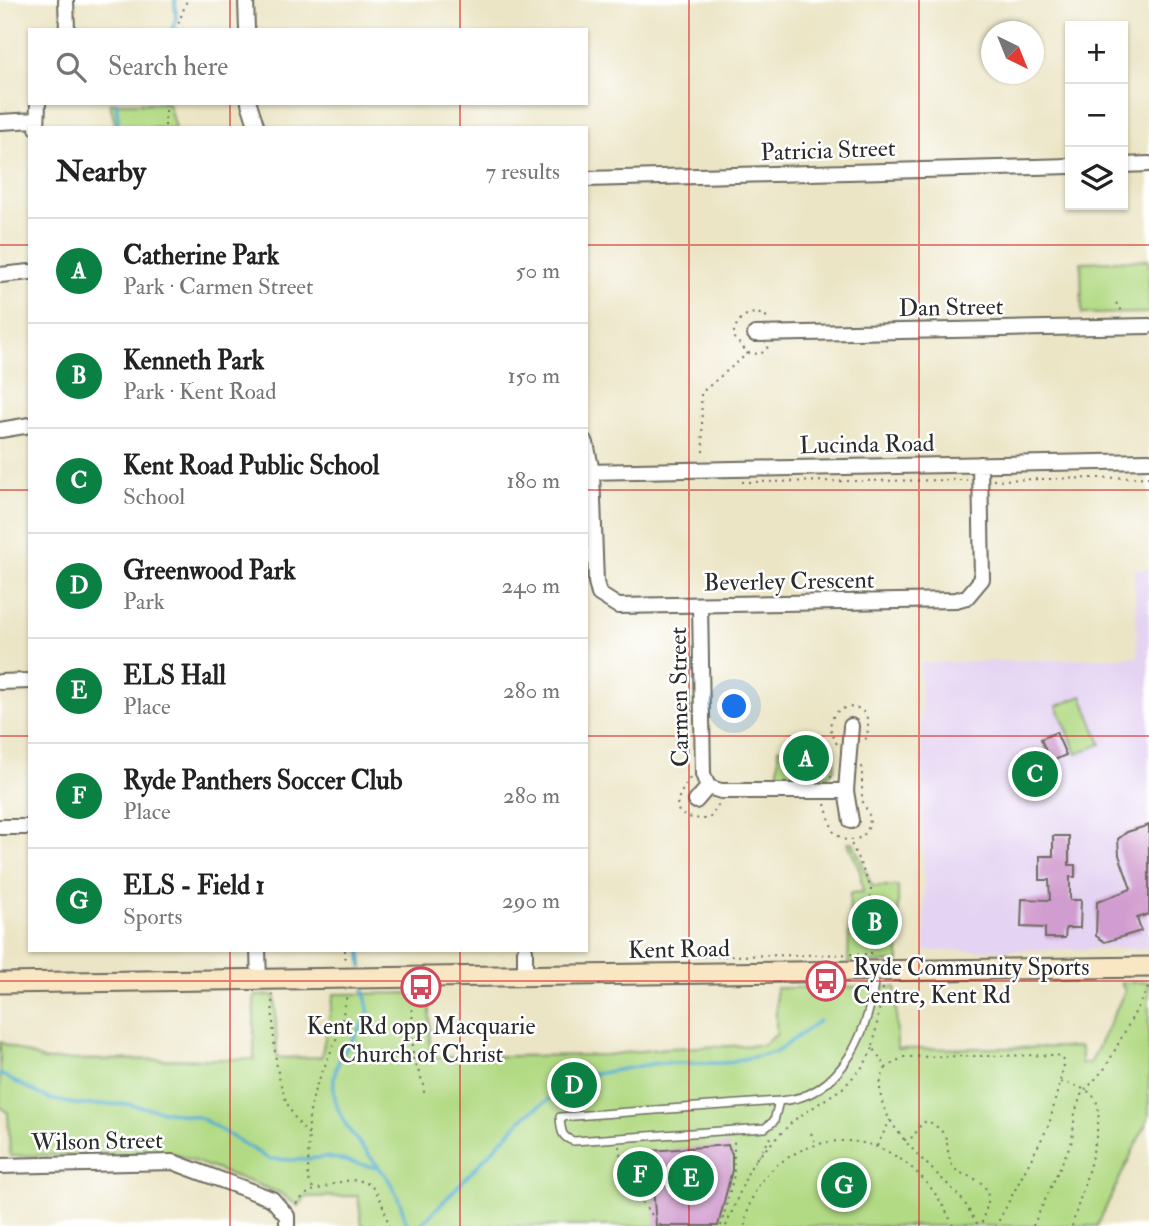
<!DOCTYPE html>
<meta charset="utf-8">
<style>
:root{--surface:#fff;--page:#f6f6f6;--text:#222;--muted:#767676;--line:#e0e0e0;--accent:#0b8043}
body{margin:0;font-family:"IM FELL Double Pica",serif;background:var(--page);color:var(--text)}
.controls{position:absolute;right:21px;top:21px;display:grid;overflow:hidden;border-radius:0px;box-shadow:0 2px 5px #0004}
.controls button{width:63px;height:63px;display:grid;place-items:center;padding:0;border:0;border-bottom:2px solid var(--line);background:var(--surface);color:var(--text);font:35px sans-serif}
.compass{position:absolute;left:981px;top:21px;width:63px;height:63px;border-radius:50%;background:var(--surface);box-shadow:0 2px 5px #0004;rotate:137deg}
.you{position:absolute;left:735px;top:707px;width:24px;height:24px;margin:-18px;border:5px solid #fff;border-radius:50%;background:#1a73e8;box-shadow:0 0 0 10px #1a73e833}
.badge{display:grid;place-items:center;width:46px;height:46px;border-radius:50%;background:var(--accent);color:#fff;font-size:23px;font-weight:700}
.pin{position:absolute;translate:-50% -50%;border:4px solid #fff;box-shadow:0 2px 7px #0006}
.list{margin:0;padding:0;list-style:none}
h2{display:flex;justify-content:space-between;align-items:center;height:91px;margin:0;padding:0 28px;font-size:30px}
h2 small{font-size:23px;font-weight:400;color:var(--muted)}
.list li{display:grid;grid-template-columns:46px 1fr auto;gap:21px;align-items:center;box-sizing:border-box;height:105px;padding:0 28px;border-top:2px solid var(--line)}
.list b{display:block;font-size:26px;white-space:nowrap}
.list p{margin:0;font-size:23px;white-space:nowrap;color:var(--muted)}
.list em{font-size:23px;font-style:normal;color:var(--muted)}
.icon{flex:none;width:38px;height:38px;fill:none;stroke:currentColor;stroke-width:2;stroke-linecap:round;stroke-linejoin:round}
.map{position:relative;flex:none;width:1149px;height:1226px;overflow:hidden}
.search{position:absolute;background:var(--surface);box-shadow:0 2px 5px #0004;left:28px;top:28px;width:560px;height:77px;display:flex;align-items:center;gap:18px;box-sizing:border-box;padding:0 24px;border-radius:0px;color:var(--muted);font-size:26px}
.panel{position:absolute;background:var(--surface);box-shadow:0 2px 5px #0004;left:28px;top:126px;width:560px;height:826px;border-radius:0px}
.map>svg:first-child{display:block}
</style>
<div class="map">
<svg width="1149" height="1226" viewBox="0 0 1149 1226">
<rect width="100%" height="100%" fill="#fff"/>
<filter id="ink" filterUnits="userSpaceOnUse"><feTurbulence type="fractalNoise" baseFrequency=".0143" numOctaves="2"/><feDisplacementMap in="SourceGraphic" scale="14" xChannelSelector="R" yChannelSelector="G"/><feConvolveMatrix kernelMatrix="1 2 1 2 8 2 1 2 1" color-interpolation-filters="sRGB"/></filter>
<filter id="wash" filterUnits="userSpaceOnUse"><feTurbulence type="fractalNoise" baseFrequency=".00686" numOctaves="4" result="noise"/><feDisplacementMap in="SourceGraphic" scale="28" xChannelSelector="R" yChannelSelector="G"/><feGaussianBlur stdDeviation="1.57" result="paint"/><feColorMatrix in="noise" values="0 0 0 0 0 0 0 0 0 0 0 0 0 0 0 0 0 1.4 0 .05"/><feComposite in="paint" operator="in"/></filter>
<g filter="url(#wash)">
<rect width="100%" height="100%" fill="#ebe5c5"/>
<path fill="#e4d3f2" d="M1134,569h15v379l-224,3 -5,-288 218,-6z"/>
<path fill="#b2da84" stroke="#6e8258" stroke-width="2" d="M110,103h58l7,25h-59z
M1149,260v53l-67,1 -1,-52z
M1082,696l19,48 -24,10 -20,-48z
M834,747l1,21 -7,8h-8l-1,6h-41v-34z
M853,842l19,44h26l1,76 -51,1 2,-70 13,-1 -3,-21 -12,-28z
M1149,982v135l-52,109h-735l-4,-30 -52,1 -8,9 -18,-13 -108,-40 -162,3 -2,-43 -8,-7v-64l43,18 211,-1v-63l21,-1 2,63 44,-1 13,-63 96,-1v64l176,-2 61,-7 95,-3 14,-10v-47l120,-1 1,62 184,-2v16l9,1 35,-73 -4,-8z"/>
<g fill="none" stroke-linecap="round" stroke-linejoin="round">
<path stroke="#53add0" stroke-width="3.5" d="M172,30l4,-11 -1,-19
M116,103l3,25
M361,950l1,17
M364,990l5,23c-7,18 -24,32 -31,50 -18,47 23,80 48,113 11,15 17,33 21,50
M0,1074l49,25 31,6 46,-1 75,14 68,41 28,1 30,-3 51,11
M420,1226l106,-111 57,-39 75,-13h66l52,-11 43,-31"/>
</g>
<g id="blocks">
<path fill="#d19ccf" d="M1056,732l10,23 -16,7 -9,-23z
M1149,825v89l-12,4 4,13 -36,11 -9,-6 1,-34 34,-13 -12,-34 -1,-16 9,-7z
M1053,836h16v29h6v12h-5v23h11l-1,28h-14l-1,10h-20v-10l-24,-1 1,-28 28,1 -1,-20h-9v-24h13z
M728,1145l4,9v16l-14,56h-62l-3,-39 -20,4 -5,-22 5,-12 18,-6z"/>
</g>
</g>
<g filter="url(#ink)">
<use href="#blocks" fill-opacity="0" stroke="#6e6c61" stroke-width="2"/>
<g fill="none" stroke-linecap="round" stroke-linejoin="round">
<g stroke="#6e6c61" stroke-width="10">
<path id="lane" d="M779,1101l-5,20 -9,7 -191,13c-13,-3 -13,-11 -14,-24l219,-16c64,-3 93,-75 96,-130"/>
</g>
<g stroke="#6e6c61" stroke-width="18">
<path id="street" d="M66,0l1,30
M246,0l1,30
M249,103l8,25
M0,122l36,-2
M37,128l1,-25
M1123,165l26,-1
M586,179l484,-13
M0,275l30,-3
M755,334l394,-8
M0,430l30,-5
M586,443l6,29 4,110 3,12 19,12 338,-6 11,-3 15,-18 -2,-115
M586,472l563,-11
M700,605l3,169 5,13 13,4h125
M0,682l30,-1
M851,726l-5,65 5,30
M696,801l12,-14
M0,827h30
M258,950l1,30
M525,950v26
M0,1166l173,-4 99,37 15,17v10"/>
</g>
<g stroke="#6e6c61" stroke-width="23">
<path id="secondary" d="M0,983l1149,-16"/>
</g>
<path stroke="#6e6c61" stroke-width="2" stroke-dasharray="2 5" stroke-linecap="butt" d="M176,30l11,-30
M165,103v25
M1116,303l7,9
M767,317c-18,-10 -32,2 -34,20l15,16 13,1 8,-8
M703,452l-2,-59 47,-40
M993,480l156,-3
M742,482l225,-2
M837,744c-8,-14 -10,-23 2,-34 27,-11 35,12 25,33
M823,777h12
M690,778c-19,28 -20,41 19,41l10,-15
M825,804l8,27 9,8c17,4 28,-5 28,-22l-8,-17v-34
M345,950v12
M654,957l217,-3v-66l-21,-47
M883,988l-10,59 13,21 17,-11 154,-2 8,6 -16,64 -53,101
M272,994c2,47 0,106 37,141
M412,995l1,63 11,27v8
M886,1068c-27,44 46,98 72,127 9,9 13,21 21,31
M1061,1082c13,4 31,6 36,21 8,23 -18,97 -25,123
M811,1133l4,9
M904,1140l9,-3 9,-14 6,-2c26,15 15,22 24,45 10,13 35,9 36,32 1,10 -7,18 -6,28
M619,1146l5,34 37,46
M877,1146l13,-26
M756,1159l38,-39 50,-33 20,-22 9,-17
M313,1188l-5,-10 1,-62 6,-27 25,-59 7,-36
M296,1204c14,-15 15,-12 32,-18 42,-16 51,2 61,40
M721,1226l13,-51v-34
M726,1226l23,-56 23,-34
M745,1226c4,-34 20,-56 49,-72 67,-36 132,7 159,72
M1033,1226l39,-85 3,-28 6,-18 25,-28 43,-81"/>
<use href="#lane" stroke="#fff" stroke-width="7"/>
<use href="#street" stroke="#fff" stroke-width="14"/>
<use href="#secondary" stroke="#f9e7c3" stroke-width="19"/>
</g>
</g>
<path fill="none" stroke="#d62828" stroke-width="2" stroke-opacity="0.55" d="M230,0v30M460,0v30M689,0v1226M919,0v1226M230,103v25M460,103v25M0,245h30M586,245h563M0,490h30M586,490h563M0,736h30M586,736h563M230,950v276M460,950v276M0,981h1149"/>
<defs>
<g id="bus-ring" transform="scale(2.0125)"><circle r="9.5" fill="#fff" stroke="#d1495b" stroke-width="1.5"/><path d="M-5-6H5V4H4V6H2V4H-2V6H-4V4H-5ZM-3.5-4V0h7V-4ZM-3.5 1.2v1.5H-2V1.2ZM2 1.2v1.5H3.5V1.2Z" fill="#d1495b"/></g>
</defs>
<g fill-rule="evenodd">
<use href="#bus-ring" x="826" y="981"/>
<use href="#bus-ring" x="421" y="987"/>
</g>
<g text-anchor="middle" stroke-width="5" stroke-linejoin="round" paint-order="stroke">
<g font-size="24" fill="#2b2b2b" stroke="#fff">
<text transform="translate(828 150) rotate(-2)" y="8">Patricia Street</text>
<text transform="translate(951 307) rotate(-1)" y="8">Dan Street</text>
<text transform="translate(867 444) rotate(-1)" y="8">Lucinda Road</text>
<text transform="translate(789 581) rotate(-1)" y="8">Beverley Crescent</text>
<text transform="translate(679 697) rotate(-91)" y="8">Carmen Street</text>
<text transform="translate(679 949) rotate(-1)" y="8">Kent Road</text>
<text transform="translate(97 1141) rotate(-1)" y="8">Wilson Street</text>
</g>
<g font-size="24" fill="#2b2b2b" stroke="#fff" text-anchor="start">
<text x="853" y="975">Ryde Community Sports<tspan x="853" dy="28">Centre, Kent Rd</tspan></text>
<text x="421" y="1034" text-anchor="middle">Kent Rd opp Macquarie<tspan x="421" dy="28">Church of Christ</tspan></text>
</g>
</g>
</svg>
<div class="controls">
<button>+</button>
<button>−</button>
<button><svg class="icon" aria-label="layers" viewBox="0 0 24 24"><path d="M12 4l9 5-9 5-9-5zM3 14l9 5 9-5"/></svg></button>
</div>
<svg class="compass" viewBox="-18 -18 36 36"><path d="M0-13l5 13h-10z" fill="#e53935"/><path d="M0 13l5-13h-10z" fill="#767676"/></svg>
<div class="you"></div>
<div class="pin badge" style="left:806px;top:758px">A</div>
<div class="pin badge" style="left:875px;top:922px">B</div>
<div class="pin badge" style="left:1035px;top:774px">C</div>
<div class="pin badge" style="left:574px;top:1085px">D</div>
<div class="pin badge" style="left:691px;top:1178px">E</div>
<div class="pin badge" style="left:640px;top:1174px">F</div>
<div class="pin badge" style="left:844px;top:1185px">G</div>
<div class="search"><svg class="icon" aria-label="search" viewBox="0 0 24 24"><circle cx="10" cy="10" r="6"/><path d="M15 15l6 6"/></svg>Search here</div>
<section class="panel">
<h2>Nearby<small>7 results</small></h2>
<ul class="list">
<li><span class="badge">A</span><div><b>Catherine Park</b><p>Park · Carmen Street</p></div><em>50 m</em></li>
<li><span class="badge">B</span><div><b>Kenneth Park</b><p>Park · Kent Road</p></div><em>150 m</em></li>
<li><span class="badge">C</span><div><b>Kent Road Public School</b><p>School</p></div><em>180 m</em></li>
<li><span class="badge">D</span><div><b>Greenwood Park</b><p>Park</p></div><em>240 m</em></li>
<li><span class="badge">E</span><div><b>ELS Hall</b><p>Place</p></div><em>280 m</em></li>
<li><span class="badge">F</span><div><b>Ryde Panthers Soccer Club</b><p>Place</p></div><em>280 m</em></li>
<li><span class="badge">G</span><div><b>ELS - Field 1</b><p>Sports</p></div><em>290 m</em></li>
</ul>
</section>
</div>
